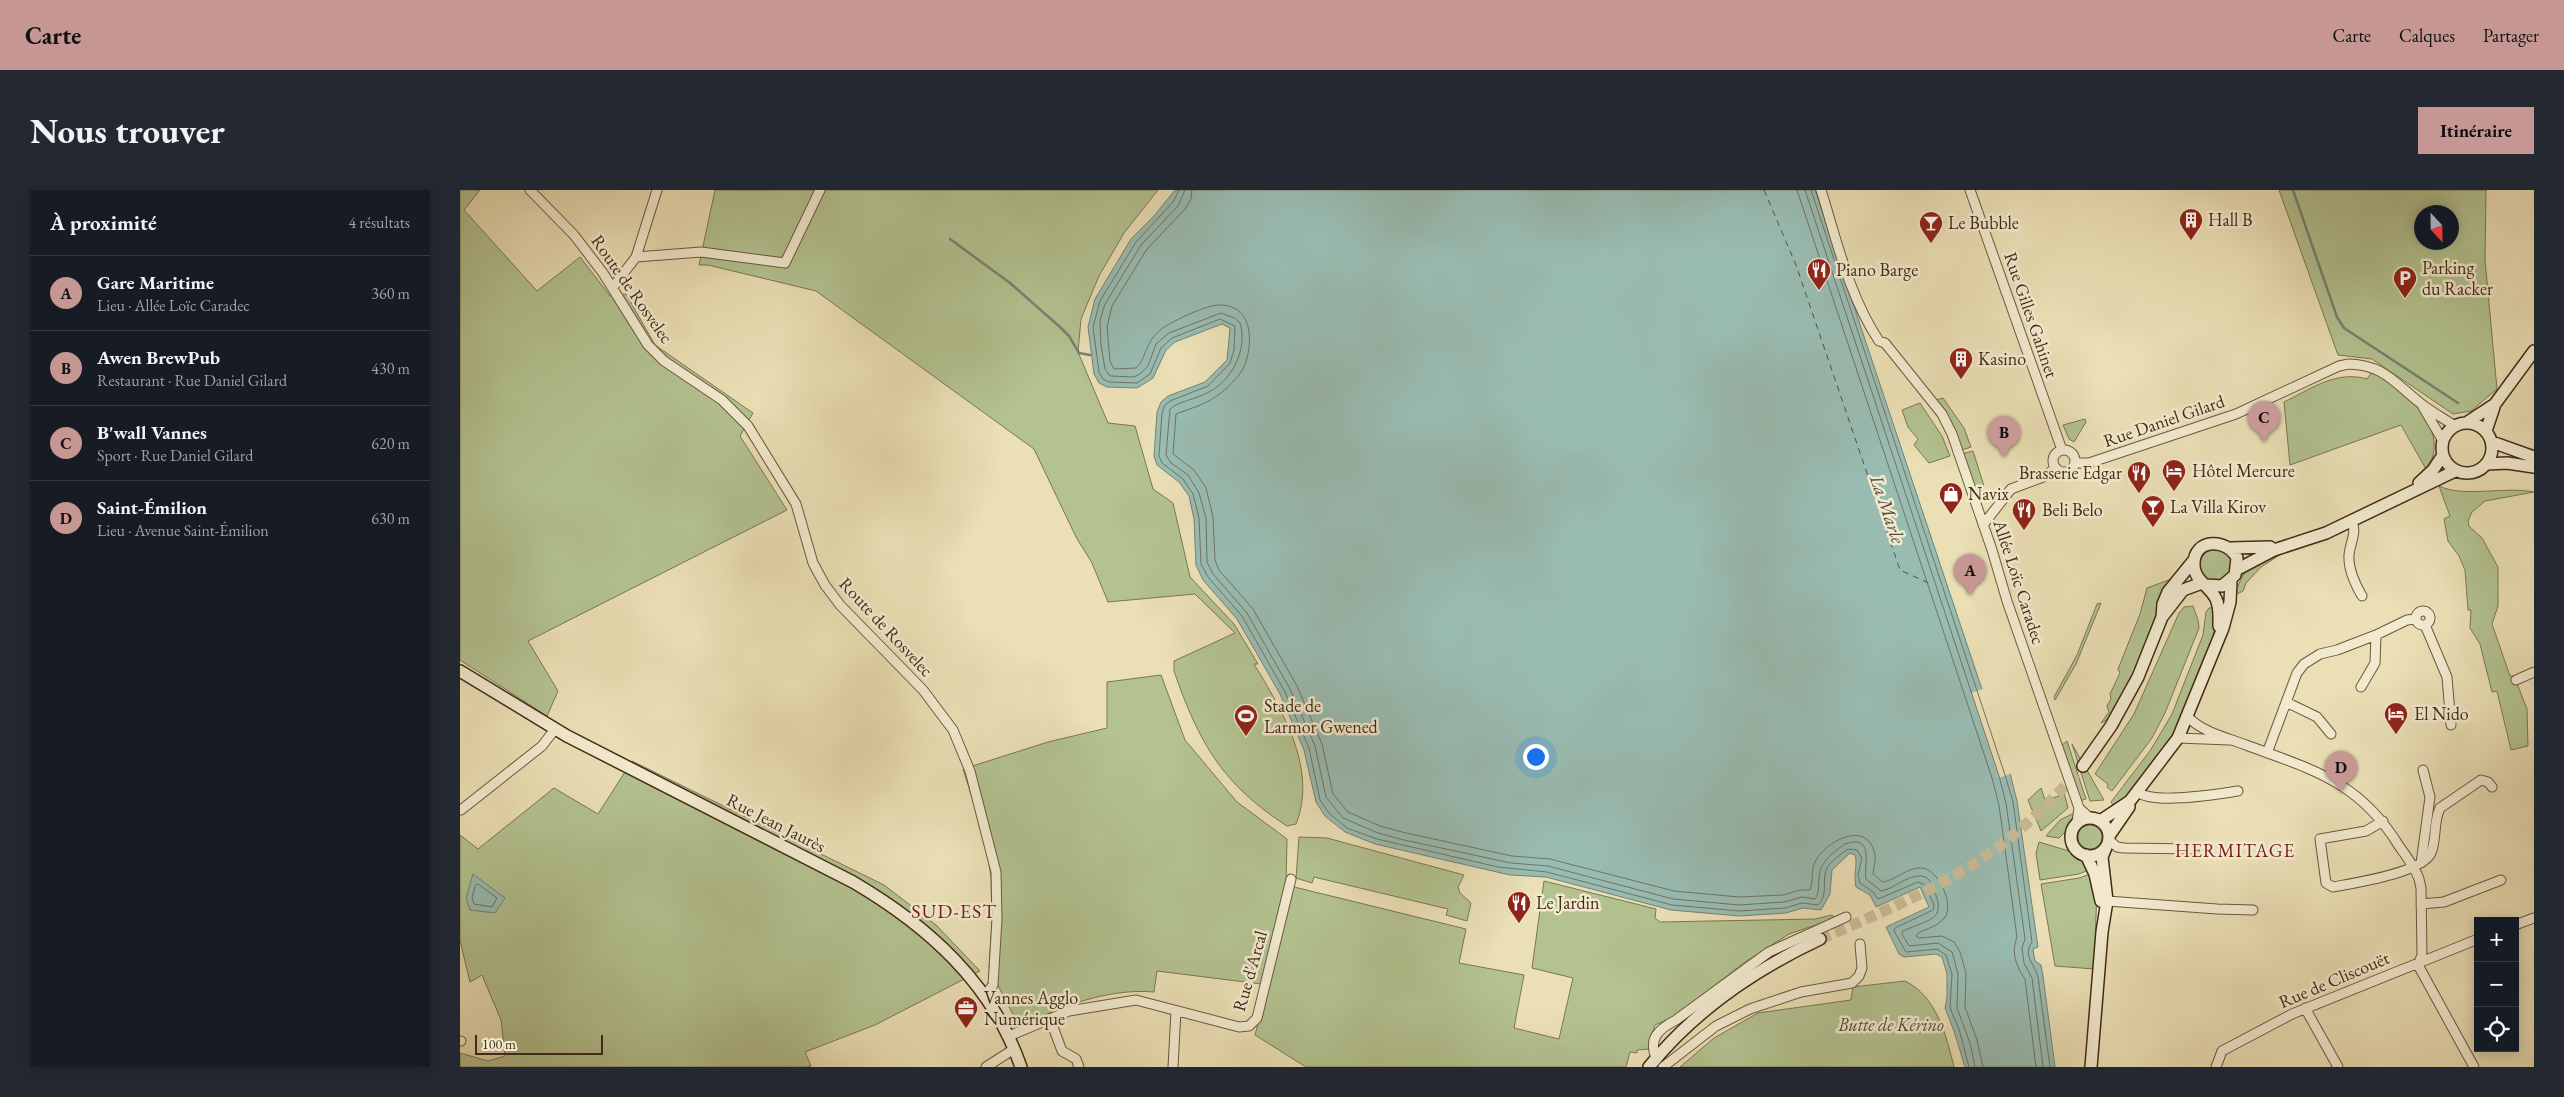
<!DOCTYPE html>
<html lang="fr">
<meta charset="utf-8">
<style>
:root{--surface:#171b24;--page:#242831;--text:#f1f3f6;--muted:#9ea1a6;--line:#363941;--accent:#c59692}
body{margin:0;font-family:"EB Garamond",serif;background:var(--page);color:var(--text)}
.controls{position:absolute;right:15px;bottom:15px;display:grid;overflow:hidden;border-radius:0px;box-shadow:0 2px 12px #0003}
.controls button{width:45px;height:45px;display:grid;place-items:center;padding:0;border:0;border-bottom:1px solid var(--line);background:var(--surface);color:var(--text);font:25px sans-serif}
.compass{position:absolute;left:1954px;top:15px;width:45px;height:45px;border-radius:50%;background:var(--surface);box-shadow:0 2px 12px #0003;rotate:158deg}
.scale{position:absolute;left:15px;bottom:12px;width:128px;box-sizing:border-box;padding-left:5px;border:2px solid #432b15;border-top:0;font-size:14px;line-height:18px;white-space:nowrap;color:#432b15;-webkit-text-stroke:4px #f2eacf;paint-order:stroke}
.you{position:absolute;left:1075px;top:566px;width:18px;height:18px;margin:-12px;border:4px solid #fff;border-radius:50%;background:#1a73e8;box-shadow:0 0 0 8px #1a73e833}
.badge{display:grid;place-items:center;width:32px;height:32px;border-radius:50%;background:var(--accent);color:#111;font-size:16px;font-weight:700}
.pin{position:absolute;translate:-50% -41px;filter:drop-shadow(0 1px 2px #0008)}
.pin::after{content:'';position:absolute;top:26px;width:18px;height:15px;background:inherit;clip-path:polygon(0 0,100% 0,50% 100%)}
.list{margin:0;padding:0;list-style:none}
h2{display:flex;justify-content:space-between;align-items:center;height:65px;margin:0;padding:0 20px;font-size:21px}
h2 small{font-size:16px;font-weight:400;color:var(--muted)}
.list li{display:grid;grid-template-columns:32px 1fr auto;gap:15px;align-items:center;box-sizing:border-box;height:75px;padding:0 20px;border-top:1px solid var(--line)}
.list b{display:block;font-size:19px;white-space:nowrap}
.list p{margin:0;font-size:16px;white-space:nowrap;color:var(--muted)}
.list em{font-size:16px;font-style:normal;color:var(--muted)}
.icon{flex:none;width:28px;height:28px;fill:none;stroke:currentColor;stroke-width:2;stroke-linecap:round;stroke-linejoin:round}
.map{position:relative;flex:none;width:2074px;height:877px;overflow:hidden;border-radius:0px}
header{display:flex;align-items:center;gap:30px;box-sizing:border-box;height:70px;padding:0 25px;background:var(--accent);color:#111}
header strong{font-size:24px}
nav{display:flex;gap:28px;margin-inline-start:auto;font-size:18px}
.intro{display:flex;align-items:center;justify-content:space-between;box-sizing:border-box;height:120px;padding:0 30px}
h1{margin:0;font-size:35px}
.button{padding:12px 22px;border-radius:0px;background:var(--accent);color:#111;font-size:18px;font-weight:700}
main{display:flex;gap:30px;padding:0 30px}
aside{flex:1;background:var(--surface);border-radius:0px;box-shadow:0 2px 12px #0003}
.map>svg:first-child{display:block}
</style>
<header>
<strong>Carte</strong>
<nav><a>Carte</a><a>Calques</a><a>Partager</a></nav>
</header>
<div class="intro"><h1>Nous trouver</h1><a class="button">Itinéraire</a></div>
<main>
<aside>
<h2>À proximité<small>4 résultats</small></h2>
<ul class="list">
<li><span class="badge">A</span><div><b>Gare Maritime</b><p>Lieu · Allée Loïc Caradec</p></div><em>360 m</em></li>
<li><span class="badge">B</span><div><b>Awen BrewPub</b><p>Restaurant · Rue Daniel Gilard</p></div><em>430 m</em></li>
<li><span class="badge">C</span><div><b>B'wall Vannes</b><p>Sport · Rue Daniel Gilard</p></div><em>620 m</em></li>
<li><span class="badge">D</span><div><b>Saint-Émilion</b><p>Lieu · Avenue Saint-Émilion</p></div><em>630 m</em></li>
</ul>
</aside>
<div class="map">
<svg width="2074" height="877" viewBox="0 0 2074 877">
<rect width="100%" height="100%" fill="#ebdfb5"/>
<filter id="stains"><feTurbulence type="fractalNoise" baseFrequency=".004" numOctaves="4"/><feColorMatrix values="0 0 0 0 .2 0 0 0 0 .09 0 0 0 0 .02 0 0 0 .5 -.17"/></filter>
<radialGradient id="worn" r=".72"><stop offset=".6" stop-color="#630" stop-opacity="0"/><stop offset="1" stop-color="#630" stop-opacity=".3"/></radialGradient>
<path fill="#b3c290" stroke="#7b7652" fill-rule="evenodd" d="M0,0h20l-16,20 73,81 43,-34 30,39 16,-2 29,51 98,68 -13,23 47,74 -259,131 30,50 -11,25 -87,-56z
M255,0h443l-34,43 -25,43 -18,43 -3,33 30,71 27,3 18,63 20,14 17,74 44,47 24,40h-4c28,46 64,105 42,160l-9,2c-65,-42 -88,-83 -113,-155v-10l61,-28 -40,-39 -87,8 -16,-39 -16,-26 -42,-88 -218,-158 -108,-26h-9z
M1819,0h207l-1,70 12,129 -26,22 -18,3 -81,-55 -34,-4zM1991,22v30h-30v-30z
M1912,182c32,17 82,59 54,97l-25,-44 -111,40 -6,-63c27,-13 52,-32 83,-23z
M1483,208l21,30 7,19 -9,3 -5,-15 -21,-35z
M1460,213l22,33 8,20 -21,7 -15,-18 4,-6 -10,-12 -6,-17z
M1625,229l1,3 -12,20 -5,-3 -6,-14z
M1513,261l11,35 -11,4 -11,-36z
M1979,296c25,12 65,0 95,6l-49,9 -13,11 -4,9 1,5 13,12 16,29v39l-6,18 18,52h4l13,33 1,37 -17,4 -14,-59 -5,1 -12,-48 -10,-16 1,-18h-3l-3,-40 -6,-14 -11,-15 -4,-22 6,-3z
M1740 375a16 16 0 1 1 32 0a16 16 0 1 1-32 0Z
M1826,361l-25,16 -15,16 -3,8 -10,5 13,-27z
M1714,388c-22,29 -44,134 -73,145l8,-11 -2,-6 4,-7 -1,-5 10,-21 -2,-4 22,-55 7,-26z
M1641,413l-25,61 -21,36 -1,-3 23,-42 20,-51z
M1733,416l5,14 1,8 -34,85 -13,25 -40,53 -5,-4 1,-3 -13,-10 39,-60 45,-101 5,-6z
M1755,417l2,14 -5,18 -37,95 -59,75 -5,-7 39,-51 22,-37 31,-79 3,-23 3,-4z
M701,485l24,65 52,62 50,37 -1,46 180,44 -7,34 65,12 -10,53 45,11 14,-61 -41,-10 12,-87 112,28 -1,9 5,4 155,-3 17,-4 4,3 -47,16 -44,28 -70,54 -20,9 -6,17 1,7 -13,1v3l-7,-1 -4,15h-320l-51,-32 12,-46 -6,-5 -104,-13 -3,21c-48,-4 -92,15 -135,34l-30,-58 3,-47 -1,-44 -6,-39 -22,-69 85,-27 59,-14v-46z
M1607,551l19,58 -6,2 -19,-55z
M1612,554l32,56 -14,1z
M172,571l252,124 52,40 44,46 -105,54 -70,27 6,14 -4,1h-347v-14l28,8 17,-5 -4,-36 -19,-45 -12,7 -10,-41v-106l18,14 76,-61 44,26z
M1602,595l6,23 -27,23 -13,-31 13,-12 4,12 14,-4 -3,-8z
M1614,623l-4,14 -11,11 -13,-2 14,-16z
M1618 647a12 12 0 1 1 24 0a12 12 0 1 1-24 0Z
M839,647l28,1 137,37 -6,12 2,6 11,10 -4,18 -21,-6 2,-6 -134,-32 -2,6 -16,-5z
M1579,652l30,9 22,18 -12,5 -39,6 -4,-27z
M1633,683l4,17 -3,79 -39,-3 -14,-82 38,-6z
M1445,791c32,16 41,54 49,86h-274l34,-29 44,-25 93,-13 2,-13z"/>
<path fill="#99bcb2" stroke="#778273" d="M715,0h640l195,583 7,28 21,146 -5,2 2,12 6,4 2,11 12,91h-90l-11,-36 -9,-23 2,-10v-24l-5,-17 -6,-3 -32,3 -5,-3 -13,-27 43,-20 -9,-20 -44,20 -6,-12 -14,-8c-3,-13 2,-23 -1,-32l-5,-2 -18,17 -2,24 -9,16 -18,-2 -17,5 -47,3 -68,-6 -125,-33 -36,-2 -135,-31 -30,-12 -20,-16 -9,-14 -12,-52 -24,-56 -43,-75 -34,-39 -7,-15 -2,-46 -5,-23 -10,-14 -22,-17 -3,-9 3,-44 4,-10 7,-6 37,-14 22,-22 3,-32 -8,-4 -47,18 -9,8 -13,28 -16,10 -30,-1 -8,-4 -5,-9 -6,-47 7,-28 36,-60 23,-23z
M13,684l32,24 -10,15 -25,-3 -4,-12z"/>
<path fill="#ebdfb5" d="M1526,498l26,85 -13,5 -28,-85z"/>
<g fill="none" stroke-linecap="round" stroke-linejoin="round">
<path stroke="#6e7464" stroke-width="1" d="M719,0l-6,12 -37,40 -36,59 -7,26 6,45 4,7 6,3 28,1 13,-9 11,-26 11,-10 48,-19 15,7 -1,24 -4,13 -22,23 -38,15 -5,4 -3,8 -3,43 3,7 21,16 10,15 6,24 2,46 7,13 34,39 43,76 24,56 11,52 9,13 18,15 30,11 121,28 49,5 125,33 67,6 46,-3 17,-5 16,2c11,-11 3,-24 9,-37 4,-7 14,-14 21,-19l9,1 5,8 -4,17 2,8 13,9 5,7 40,-17 7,3 9,20 -1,5 -38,18 -1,3 12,21 31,-3 9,6 6,19 -2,34 9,21 10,38
M725,0l-7,16 -37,39 -36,59 -5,16 1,25 4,24 5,7 24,1 6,-3 8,-8 8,-22 13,-11 52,-20 14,5 5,5c8,26 -8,57 -31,69 -12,7 -30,9 -39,17l-4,46 5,8 17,12 11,18 7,25 1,44 6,12 34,39 43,76 25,57 11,51 17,21 35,15 26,7 107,23 37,3 125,33 66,6 45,-3 18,-5 13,2c5,-7 3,-12 4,-20 0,-16 13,-26 26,-35 31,-11 18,24 21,35l15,12c13,-2 26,-16 39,-15 8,0 11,6 13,12 15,33 -4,31 -30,43l-1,3 7,12 29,-3 14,9 6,22 -1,34 13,35 5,24
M732,0l-1,9 -6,10 -38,40 -35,57 -5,21 3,34 4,8 22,-1c11,-9 8,-29 30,-42 14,-8 41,-22 57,-21 31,3 30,40 21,62 -5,10 -19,24 -29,30 -11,8 -26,12 -39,17l-3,40 21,16 12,18 7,29 2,43 4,10 34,39 44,77 25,58 11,50 15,18 32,14 26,7 106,23 38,3 124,32 65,6 44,-2 17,-5h10c4,-9 0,-20 6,-30 12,-20 52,-41 59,-5 1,7 -2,13 -2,19l10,8c13,-2 26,-16 40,-14 16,3 31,36 22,49 -6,9 -19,12 -27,16l-2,3 3,2 23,-2 12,6 6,10 6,21 -1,34 12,33 6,27
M1337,0l195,588 7,27 18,132c-6,16 -1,29 8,42l11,88
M1345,0l194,586 7,27 19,136 -3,9 2,15 8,15 11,89
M1351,0l194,585 8,27 19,140c-10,14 3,22 6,35l12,90
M18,694l19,14 -5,9 -18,-3 -2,-6 3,-12z"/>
<path stroke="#778273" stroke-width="2.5" d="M1833,0l44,127 7,11 114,75
M490,49l60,44 50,44 9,9 10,17 11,2"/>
<path stroke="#584f3c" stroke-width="1" stroke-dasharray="6 5" stroke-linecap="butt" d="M1304,0l32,75 104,305 33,15"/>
<path stroke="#c9bb95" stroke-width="11" stroke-dasharray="11 5.5" stroke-linecap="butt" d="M1360,749c53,-23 107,-45 155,-76 41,-26 76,-61 108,-97"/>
<g stroke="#6d583d" stroke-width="11">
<path id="street" d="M70,0l44,45 29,38 45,72 16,16 58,39 26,26 48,78 17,59 12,22 15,20 83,85 30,40 17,41 26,101 1,47 -4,66 -8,10
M1361,0c16,51 28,106 58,151l6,2 57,71 10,20 40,116 15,51 72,207 -2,14
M1510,0l92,260
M176,67l65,-5 84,11 35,-73
M153,97l23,-30 21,-67
M1963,217l20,34
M1593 271a11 11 0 1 1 22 0a11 11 0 1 1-22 0Z
M1615,273h14l147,-49 103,-48 10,-2c34,1 45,18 70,38 11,9 24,16 36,24
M1892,331c5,12 -2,22 -3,34 -1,15 6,29 13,41
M1523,335l28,-36 32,-12 13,-9
M1956 428a7 7 0 1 1 14 0a7 7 0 1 1-14 0Z
M1965,435l22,52 4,48
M2056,490l18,-8
M1901,497l14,-24 1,-28
M1826,512l31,15 14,17
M1728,527c14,15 40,21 58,28 67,25 113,36 153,101 7,10 16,21 20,33l2,9 1,67 -4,10 56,102
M1718,548l51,2
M1807,563l30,-80 7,-9 16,-10 17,-4 39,-15 31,-15 9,-1
M1678,602c15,13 79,2 100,-1
M1619,618l11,10
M1,620l81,-64 13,-17
M1923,631l-17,10 -46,8 6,44 7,4c21,-4 89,-14 98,-34 6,-14 2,-31 9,-45l41,-28 7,2 4,5
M1648,649l9,8 7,1 70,1
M1961,673l9,-66 -7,-27
M1647,711l110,8 36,1
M1961,714l23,-2 57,-22
M2055,735l19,-7
M1845,818l33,59
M590,829l12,32 14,8 3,8
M549,846l60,-25 67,-11 103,27 10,-1 8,-8 34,-139
M0,851h1
M1196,868c-8,-20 3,-29 20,-38l93,-68 77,-35
M526,877l28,-18
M713,877l3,-56
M1203,877l53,-41 34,-17 51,-17 51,-9 7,-7 3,-8 -2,-24
M1756,877l6,-16 70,-37 186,-75"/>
</g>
<g stroke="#432b15" stroke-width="14">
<path id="secondary" d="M1982 258a25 25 0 1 1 50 0a25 25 0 1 1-50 0Z
M2006,233l29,-19 39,-53
M2026,241l9,-27
M2032,252l42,15
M2027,274l20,-1 27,4
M1959,293l14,-13 10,-15
M1771,358l39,-1 4,3
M1778,379l36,-19 52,-17 129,-62
M1746,395l16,1 13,-11 2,-17c-10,-20 -43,-20 -43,6 -1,16 16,22 22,35 4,8 3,19 3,27
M1702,427l21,-27 19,-7
M0,481l107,65 286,146c75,44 139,101 168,185
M1623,576l28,-40 27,-49 24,-60 1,-13 5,-12 26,-32
M1611 647a19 19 0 1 1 38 0a19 19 0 1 1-38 0Z
M1640,631l30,-20 48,-63 45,-110 7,-26 1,-21
M1649,646l20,-29
M1626,665l9,19 6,27
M1189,877c45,-56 107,-98 171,-128
M1631,877l11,-135 5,-31 -5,-44 5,-12"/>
</g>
<use href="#street" stroke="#f2eacf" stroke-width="9"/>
<use href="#secondary" stroke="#f2eacf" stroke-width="11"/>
</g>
<defs>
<g id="building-pin" transform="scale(1.25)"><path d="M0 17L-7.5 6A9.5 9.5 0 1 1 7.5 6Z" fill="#8f2418" stroke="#f2eacf"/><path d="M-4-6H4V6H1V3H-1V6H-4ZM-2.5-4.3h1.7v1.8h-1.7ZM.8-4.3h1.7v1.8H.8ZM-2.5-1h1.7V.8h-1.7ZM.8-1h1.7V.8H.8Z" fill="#fff"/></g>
<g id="bar-pin" transform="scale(1.25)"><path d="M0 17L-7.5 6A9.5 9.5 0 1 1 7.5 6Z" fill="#8f2418" stroke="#f2eacf"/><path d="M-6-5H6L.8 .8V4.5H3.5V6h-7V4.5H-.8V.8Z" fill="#fff"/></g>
<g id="restaurant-pin" transform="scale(1.25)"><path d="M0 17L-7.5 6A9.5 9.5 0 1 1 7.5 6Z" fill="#8f2418" stroke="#f2eacf"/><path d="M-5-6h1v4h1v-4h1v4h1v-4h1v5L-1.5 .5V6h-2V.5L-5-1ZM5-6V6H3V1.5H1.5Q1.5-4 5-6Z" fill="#fff"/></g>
<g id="parking-pin" transform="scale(1.25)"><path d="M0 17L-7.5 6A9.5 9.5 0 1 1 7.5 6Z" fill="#8f2418" stroke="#f2eacf"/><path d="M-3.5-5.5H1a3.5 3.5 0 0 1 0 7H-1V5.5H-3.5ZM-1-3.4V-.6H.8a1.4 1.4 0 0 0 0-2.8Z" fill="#fff"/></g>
<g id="hotel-pin" transform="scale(1.25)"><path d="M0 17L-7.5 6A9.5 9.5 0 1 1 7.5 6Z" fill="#8f2418" stroke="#f2eacf"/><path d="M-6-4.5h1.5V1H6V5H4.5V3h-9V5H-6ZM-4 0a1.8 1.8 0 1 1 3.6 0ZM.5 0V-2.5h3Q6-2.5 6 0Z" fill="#fff"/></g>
<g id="shop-pin" transform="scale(1.25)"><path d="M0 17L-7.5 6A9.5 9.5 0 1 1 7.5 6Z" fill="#8f2418" stroke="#f2eacf"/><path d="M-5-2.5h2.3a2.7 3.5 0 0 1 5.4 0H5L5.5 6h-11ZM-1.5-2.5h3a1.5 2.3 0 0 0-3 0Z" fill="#fff"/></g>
<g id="stadium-pin" transform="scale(1.25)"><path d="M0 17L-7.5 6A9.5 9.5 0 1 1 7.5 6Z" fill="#8f2418" stroke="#f2eacf"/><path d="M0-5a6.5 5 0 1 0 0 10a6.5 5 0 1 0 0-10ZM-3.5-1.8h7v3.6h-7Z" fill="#fff"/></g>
<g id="office-pin" transform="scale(1.25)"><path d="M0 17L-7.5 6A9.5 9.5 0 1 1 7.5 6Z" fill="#8f2418" stroke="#f2eacf"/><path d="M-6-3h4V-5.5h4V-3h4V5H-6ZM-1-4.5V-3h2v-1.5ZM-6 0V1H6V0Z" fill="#fff"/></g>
</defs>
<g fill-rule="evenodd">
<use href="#building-pin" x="1731" y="30"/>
<use href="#bar-pin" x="1471" y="33"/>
<use href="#restaurant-pin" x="1359" y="80"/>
<use href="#parking-pin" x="1945" y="88"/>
<use href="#building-pin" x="1501" y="169"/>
<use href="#hotel-pin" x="1714" y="281"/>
<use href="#restaurant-pin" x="1679" y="283"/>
<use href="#shop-pin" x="1491" y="304"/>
<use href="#bar-pin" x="1693" y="317"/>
<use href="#restaurant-pin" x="1564" y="320"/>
<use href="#hotel-pin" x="1936" y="524"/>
<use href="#stadium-pin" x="786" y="526"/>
<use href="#restaurant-pin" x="1059" y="713"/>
<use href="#office-pin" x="506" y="818"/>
</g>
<g text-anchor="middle" stroke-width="5" stroke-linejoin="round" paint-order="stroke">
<g font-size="18" fill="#432b15" stroke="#f2eacf" text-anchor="start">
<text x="1748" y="36">Hall B</text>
<text x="1488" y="39">Le Bubble</text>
<text x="1962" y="84">Parking<tspan x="1962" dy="21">du Racker</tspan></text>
<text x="1376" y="86">Piano Barge</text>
<text x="1518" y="175">Kasino</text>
<text x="1732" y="287">Hôtel Mercure</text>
<text x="1662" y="289" text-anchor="end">Brasserie Edgar</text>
<text x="1508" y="310">Navix</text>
<text x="1710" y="323">La Villa Kirov</text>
<text x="1582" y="326">Beli Belo</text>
<text x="804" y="522">Stade de<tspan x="804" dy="21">Larmor Gwened</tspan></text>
<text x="1954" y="530">El Nido</text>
<text x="1076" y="719">Le Jardin</text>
<text x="524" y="814">Vannes Agglo<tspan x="524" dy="21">Numérique</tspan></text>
</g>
<g font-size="18" fill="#432b15" stroke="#f2eacf">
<text transform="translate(172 99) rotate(55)" y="6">Route de Rosvelec</text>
<text transform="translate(1571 125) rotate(71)" y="6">Rue Gilles Gahinet</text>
<text transform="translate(1704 231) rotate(-19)" y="6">Rue Daniel Gilard</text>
<text transform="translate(1559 392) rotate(72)" y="6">Allée Loïc Caradec</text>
<text transform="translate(426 437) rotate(47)" y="6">Route de Rosvelec</text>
<text transform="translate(316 633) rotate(27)" y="6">Rue Jean Jaurès</text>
<text transform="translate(790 781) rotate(-74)" y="6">Rue d'Arcal</text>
<text transform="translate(1874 790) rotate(-23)" y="6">Rue de Cliscouët</text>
</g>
<g font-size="18" font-style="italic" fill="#59492e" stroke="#f2eacf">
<text x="1431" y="841">Butte de Kérino</text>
</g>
<g font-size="19" font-style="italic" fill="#584f3c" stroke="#f2eacf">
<text transform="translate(1428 319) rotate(71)" y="7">La Marle</text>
</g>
<g font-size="19" letter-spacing="1" fill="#7a1f14" stroke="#f2eacf">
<text x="1775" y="667">HERMITAGE</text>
</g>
<g font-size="20" letter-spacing="1" fill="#7a1f14" stroke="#f2eacf">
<text x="494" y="728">SUD-EST</text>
</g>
</g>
<rect width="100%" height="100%" filter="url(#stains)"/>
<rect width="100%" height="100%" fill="url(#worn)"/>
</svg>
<div class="controls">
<button>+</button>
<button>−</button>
<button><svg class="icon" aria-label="locate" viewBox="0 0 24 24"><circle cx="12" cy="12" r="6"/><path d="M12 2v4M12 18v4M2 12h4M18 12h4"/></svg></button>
</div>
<svg class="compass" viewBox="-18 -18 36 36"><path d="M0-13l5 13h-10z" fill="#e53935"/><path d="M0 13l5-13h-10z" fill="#9ea1a6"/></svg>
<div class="scale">100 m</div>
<div class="you"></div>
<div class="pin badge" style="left:1510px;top:405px">A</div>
<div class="pin badge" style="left:1544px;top:267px">B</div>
<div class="pin badge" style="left:1804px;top:252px">C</div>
<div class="pin badge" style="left:1881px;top:602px">D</div>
</div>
</main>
